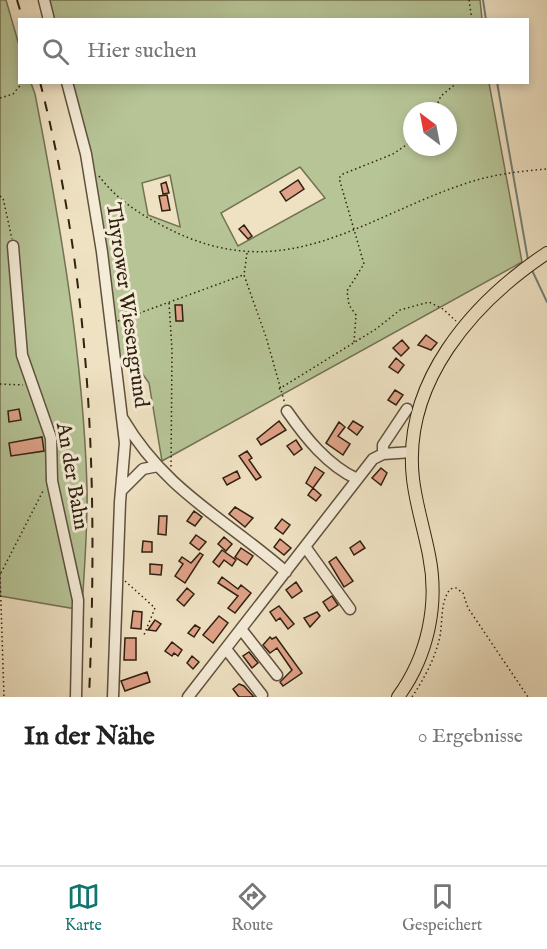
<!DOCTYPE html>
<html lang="de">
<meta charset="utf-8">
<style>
:root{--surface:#fff;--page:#f2f2f2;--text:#222;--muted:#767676;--line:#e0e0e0;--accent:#0f766e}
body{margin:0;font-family:"IM FELL English",serif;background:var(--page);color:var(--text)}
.compass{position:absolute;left:403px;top:102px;width:54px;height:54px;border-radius:50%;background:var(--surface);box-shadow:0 3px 9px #0003;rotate:328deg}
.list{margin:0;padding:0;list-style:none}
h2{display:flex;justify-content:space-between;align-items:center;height:78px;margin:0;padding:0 24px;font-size:26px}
h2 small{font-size:20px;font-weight:400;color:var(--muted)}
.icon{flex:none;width:33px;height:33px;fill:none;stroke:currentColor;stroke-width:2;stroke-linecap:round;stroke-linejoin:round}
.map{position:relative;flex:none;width:547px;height:697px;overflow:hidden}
.search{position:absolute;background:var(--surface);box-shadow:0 3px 9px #0003;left:18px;right:18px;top:18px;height:66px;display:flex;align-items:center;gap:15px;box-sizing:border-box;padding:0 21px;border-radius:0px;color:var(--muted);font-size:22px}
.sheet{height:168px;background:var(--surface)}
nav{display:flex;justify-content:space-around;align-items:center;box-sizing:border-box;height:84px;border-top:2px solid var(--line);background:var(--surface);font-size:16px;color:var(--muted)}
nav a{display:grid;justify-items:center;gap:3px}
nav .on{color:var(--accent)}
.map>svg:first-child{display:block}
</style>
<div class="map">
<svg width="547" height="697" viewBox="0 0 547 697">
<rect width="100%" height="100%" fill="#efe2c3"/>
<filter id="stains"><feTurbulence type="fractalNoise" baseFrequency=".00333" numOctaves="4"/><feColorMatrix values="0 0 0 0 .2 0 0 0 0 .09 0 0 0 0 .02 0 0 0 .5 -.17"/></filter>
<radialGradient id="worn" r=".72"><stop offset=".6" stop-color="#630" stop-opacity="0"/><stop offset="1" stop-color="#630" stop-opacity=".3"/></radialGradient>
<path fill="#b6c496" stroke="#747254" stroke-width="1.5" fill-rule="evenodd" d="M0,0h6l13,45 1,37 11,1 4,11c25,129 48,261 52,393 1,41 -3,83 -5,123l-82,-14z
M46,0h434l2,19 -431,1z
M67,83h422l33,179 -360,199 -13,-78 -19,-27 -9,8 -36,-211zM412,111h36v36h-36zM300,167l25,31 -87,48 -17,-33zM170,175l10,51v1l-32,-12 -6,-32z"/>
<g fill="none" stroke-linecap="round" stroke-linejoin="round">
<path stroke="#707f75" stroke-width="2" d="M483,0l3,20
M497,82l31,178
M531,268l16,34"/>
</g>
<path fill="#e0a288" stroke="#312111" stroke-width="1.5" d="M298,180l6,9 -18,12 -6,-9z
M166,182l3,11 -6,1 -2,-10z
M167,195l3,15 -8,1 -3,-15z
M244,225l8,11 -4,3 -9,-10z
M175,305h7l1,16h-7z
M426,335l11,8 -6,7 -13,-5z
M402,340l7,8 -8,8 -8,-8z
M396,358l8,7 -6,8 -9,-6z
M395,390l8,5 -7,10 -8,-5z
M19,409l2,11 -12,2 -1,-11z
M279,421l7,9 -25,15 -4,-6z
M353,421l10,6 -6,8 -9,-7z
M339,422l6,5 -7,9 12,8 -7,11 -17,-12z
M42,437l2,14 -33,5 -2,-13z
M296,440l6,9 -8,6 -7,-9z
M247,451l5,7 -3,2 12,17 -5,3 -17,-24z
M315,467l9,6 -11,15 -7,-5z
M381,468l6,5 -6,12 -9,-7z
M237,471l3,7 -13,7 -4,-7z
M313,488l8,7 -5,6 -8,-6z
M235,507l18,11 -8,9 -16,-13z
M194,511l8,6 -7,9 -8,-5z
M159,516h8l-1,19 -8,-1z
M282,519l8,6 -7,9 -8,-6z
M196,535l10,7 -7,8 -9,-7z
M224,537l8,7 -6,7 -8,-7z
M280,539l11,9 -7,7 -10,-8z
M143,541l9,1v10h-10z
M360,541l5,7 -11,7 -4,-7z
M241,548l12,8 -6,9 -12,-8z
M222,550l14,10 -4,6 -8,-6 -5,7 -6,-5z
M200,553l3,2 -18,28 -10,-7 8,-12 -4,-3 3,-4 9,6z
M336,557l17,24 -9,6 -15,-25z
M150,564l12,1 -1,10 -11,-1z
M222,577l16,12 3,-4 10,8 -16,20 -7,-5 10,-12 -20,-13z
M296,582l6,9 -10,7 -6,-8z
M187,588l7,6 -10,12 -7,-6z
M332,596l6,9 -9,6 -6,-9z
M279,606l15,18 -6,5 -8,-11 -4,3 -6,-9z
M133,611l9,1 -1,17 -10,-1z
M317,612l3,4 -10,11 -6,-9z
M219,616l9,7 -15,20 -10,-8z
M155,620l6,4 -5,7 -8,-1z
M195,625l5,3 -6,9 -6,-4z
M270,637l2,2 4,-2 26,36 -19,13 -3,-4 12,-12 -15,-22 -7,5 -7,-8z
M125,638h11v22h-12z
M172,642l10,8 -4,6 -4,-3 -2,3 -7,-5z
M249,652l9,11 -6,5 -9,-12z
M192,656l7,6 -6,7 -6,-6z
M147,672l3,10 -25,9 -4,-10z
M239,684l5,2 10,11h-15l-6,-8z"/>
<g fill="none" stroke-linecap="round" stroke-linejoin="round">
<g stroke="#60513e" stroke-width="13">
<path id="minor" d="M44,0l5,20
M67,82l19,72 16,98 23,191 -5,59 -7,195
M13,246l9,109 29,83 1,43 26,119 -2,97
M287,411c18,26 40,54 70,68
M123,419c43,73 103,100 163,153
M383,454v-9l24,-36
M123,489l20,-20 15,-3
M306,548l44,61
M241,629l36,46
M226,649l36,46
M188,697l185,-238 10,-5 29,-2"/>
</g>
<g stroke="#312111" stroke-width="14">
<path id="major" d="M398,697c30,-41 41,-93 31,-142 -5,-26 -13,-50 -16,-76 -11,-96 59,-176 134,-226"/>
</g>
<path stroke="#312111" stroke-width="1.5" stroke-dasharray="1.5 3" stroke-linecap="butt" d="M469,0l3,20
M0,98l13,-4 10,-12
M434,111l7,-15 17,-14
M99,176c18,24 42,39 68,52 119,61 195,-11 303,-46 25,-8 52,-11 77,-13
M0,196l3,2 9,41
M247,253l-3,22 22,62 19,67
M169,303l3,47 -1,117
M118,321l125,-46
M354,342l2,-27 -7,-10 -2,-14 17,-27 -25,-86 4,-4 50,-20 19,-13
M0,384l23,1
M279,389l97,-60 24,-19 29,-8 14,7 13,12
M0,573l4,124
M1,573l43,-84
M125,581l30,27 -11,27
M412,697c13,-20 23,-38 28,-61 3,-17 0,-33 10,-47l6,-1 7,5 5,15 60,89"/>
<use href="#minor" stroke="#f5ecd8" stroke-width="10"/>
<use href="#major" stroke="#efe2c3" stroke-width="12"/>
<path stroke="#312111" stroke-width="2" stroke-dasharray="10 10" stroke-linecap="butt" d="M17,0l6,20
M40,82c52,203 58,408 49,615"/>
</g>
<g text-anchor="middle" stroke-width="6" stroke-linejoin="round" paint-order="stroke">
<g font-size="21" fill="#312111" stroke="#f5ecd8">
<text transform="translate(128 305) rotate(82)" y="7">Thyrower Wiesengrund</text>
<text transform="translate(73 476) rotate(80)" y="7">An der Bahn</text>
</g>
</g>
<rect width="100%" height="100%" filter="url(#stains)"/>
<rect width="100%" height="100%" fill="url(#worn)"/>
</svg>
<svg class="compass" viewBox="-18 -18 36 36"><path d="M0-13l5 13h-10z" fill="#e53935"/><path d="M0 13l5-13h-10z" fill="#767676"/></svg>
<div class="search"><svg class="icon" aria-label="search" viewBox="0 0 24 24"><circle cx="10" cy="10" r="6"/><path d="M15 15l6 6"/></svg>Hier suchen</div>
</div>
<section class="sheet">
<h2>In der Nähe<small>0 Ergebnisse</small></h2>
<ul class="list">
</ul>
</section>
<nav>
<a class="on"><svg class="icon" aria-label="map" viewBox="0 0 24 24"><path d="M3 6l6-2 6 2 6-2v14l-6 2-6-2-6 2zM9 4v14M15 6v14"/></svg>Karte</a>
<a><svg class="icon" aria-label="directions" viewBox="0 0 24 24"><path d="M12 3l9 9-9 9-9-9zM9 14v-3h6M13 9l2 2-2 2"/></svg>Route</a>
<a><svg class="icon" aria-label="saved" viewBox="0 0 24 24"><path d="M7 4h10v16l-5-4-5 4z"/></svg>Gespeichert</a>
</nav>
